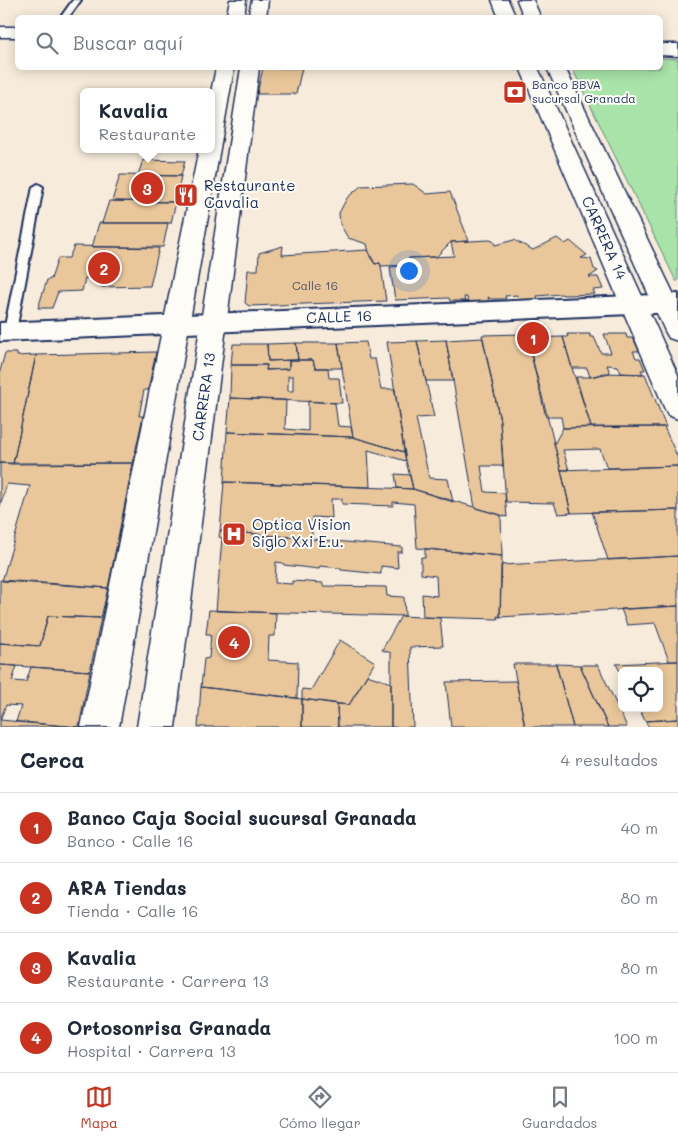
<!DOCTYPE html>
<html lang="es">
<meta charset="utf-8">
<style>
:root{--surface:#fff;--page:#f6f6f7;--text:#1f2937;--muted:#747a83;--line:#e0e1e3;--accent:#c8321e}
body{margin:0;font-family:Mali,sans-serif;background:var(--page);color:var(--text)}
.controls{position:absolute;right:15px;bottom:15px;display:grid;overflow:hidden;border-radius:8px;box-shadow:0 2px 12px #0003}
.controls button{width:45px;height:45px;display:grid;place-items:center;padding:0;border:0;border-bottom:1px solid var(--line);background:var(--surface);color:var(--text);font:25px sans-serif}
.you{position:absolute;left:408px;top:270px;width:18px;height:18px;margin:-12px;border:4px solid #fff;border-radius:50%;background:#1a73e8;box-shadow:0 0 0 8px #1a73e833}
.badge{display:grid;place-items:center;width:32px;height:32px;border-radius:50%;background:var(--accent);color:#fff;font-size:16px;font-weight:700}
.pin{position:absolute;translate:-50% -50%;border:2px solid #fff;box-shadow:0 1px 5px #0006}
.popup{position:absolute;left:80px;top:88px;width:135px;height:65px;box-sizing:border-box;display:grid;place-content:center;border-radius:8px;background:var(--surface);filter:drop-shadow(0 1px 4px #0005);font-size:16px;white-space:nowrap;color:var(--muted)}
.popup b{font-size:19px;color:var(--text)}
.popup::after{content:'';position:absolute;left:50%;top:100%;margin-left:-10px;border:10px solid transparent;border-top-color:var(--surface)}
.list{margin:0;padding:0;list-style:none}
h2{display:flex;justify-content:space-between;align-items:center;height:65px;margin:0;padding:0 20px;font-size:21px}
h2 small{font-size:16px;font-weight:400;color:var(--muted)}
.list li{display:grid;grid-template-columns:32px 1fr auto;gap:15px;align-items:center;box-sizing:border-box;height:70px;padding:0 20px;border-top:1px solid var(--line)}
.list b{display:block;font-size:19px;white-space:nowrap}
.list p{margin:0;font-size:16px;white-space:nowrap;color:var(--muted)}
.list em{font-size:16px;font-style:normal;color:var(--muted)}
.icon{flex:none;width:28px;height:28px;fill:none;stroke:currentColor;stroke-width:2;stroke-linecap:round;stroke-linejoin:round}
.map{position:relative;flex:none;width:678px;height:727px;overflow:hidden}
.search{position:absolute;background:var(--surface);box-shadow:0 2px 12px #0003;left:15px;right:15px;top:15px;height:55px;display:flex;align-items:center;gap:12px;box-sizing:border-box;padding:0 18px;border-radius:8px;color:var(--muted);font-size:19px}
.sheet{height:345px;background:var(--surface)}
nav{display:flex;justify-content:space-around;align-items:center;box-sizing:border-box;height:70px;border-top:1px solid var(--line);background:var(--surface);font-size:14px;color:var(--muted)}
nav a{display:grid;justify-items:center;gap:2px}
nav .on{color:var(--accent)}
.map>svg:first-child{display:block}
</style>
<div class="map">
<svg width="678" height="727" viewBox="0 0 678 727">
<rect width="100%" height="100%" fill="#f7ecdb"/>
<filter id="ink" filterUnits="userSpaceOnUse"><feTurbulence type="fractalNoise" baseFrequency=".02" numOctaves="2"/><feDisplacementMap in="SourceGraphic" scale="10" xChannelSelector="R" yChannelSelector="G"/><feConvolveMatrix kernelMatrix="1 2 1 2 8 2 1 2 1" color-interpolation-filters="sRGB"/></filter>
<g filter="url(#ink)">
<path fill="#a8e3a8" stroke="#628983" d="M661,58l17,1v222h-2l-104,-213h88z"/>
<path fill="#e9c79a" stroke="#1b2f5e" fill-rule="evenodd" d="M263,68h39l-6,26h-39z
M143,160l42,1 -4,15 -43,-1z
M120,175l61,1 -5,26 -64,-1z
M413,184l14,10 23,-2 19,49 -18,1 -15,15 -27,1 1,7 -29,1 -1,-3 -5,1 -5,-7 -3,-13 -19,-6 -8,-14 -1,-11 8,-15 14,-12z
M109,201h3l64,1 -5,21h-69z
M99,223h69l-5,24h-71z
M557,238l8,6 5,-3 17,14 -6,3 10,1 3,10 4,2 -9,6h9l5,12 -10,1 2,4 -30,1 -5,-1 -23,2 1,3 -20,1 -1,-5 -12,1 1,3h-15l-3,-2 1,4 -21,1 -1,-5h-3l1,4h-15l-1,-3 -54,2 -5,-33 20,-1 -1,-8 45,-2 -3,-14 38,-2 4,1 2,4 19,-5 19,10z
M74,246l85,2 -9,38 -48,1 -10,-8 -7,-1 -3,13 -24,1 -6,16h-14l9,-28 4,-1 7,-21h11z
M283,246l-1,9 86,-5 7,14 5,-1 1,3 5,35 -137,5 -4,-3 3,-33h10l1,-17z
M526,334l35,136 10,43 -13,1 -4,-11 -48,-1 -6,-81 -18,-86z
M567,334h23v3h4l7,16h10l-7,-19h22l1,4h6l6,13h-6l3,7h4l5,12h-4l2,4 -22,-1 -3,-7 -11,-1 3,8 -20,4 -3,-9h-15l-9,-31h5z
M563,337l9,31 19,59 -28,1 -2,-11h-15l-19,-79z
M483,338l17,83 3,45h-22l4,26 20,1 2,24 -32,-9 -29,-168z
M446,340l7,41h-27l-9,-40z
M417,341l17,76 -18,1 13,60 19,1 5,23 -40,-13 -7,-28 -19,-119z
M366,342l3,17h6l6,30h14l9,63 -51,-15 -15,-94z
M296,343h42l4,25h-27l-2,-8h-15z
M296,343l2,17 -30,1 -1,-17z
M233,344h34l1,17 21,-1v9l-23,1 1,-5h-36z
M156,352l-8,38h-4l-5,26h4l-10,47 -120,1 23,-109z
M5,353h12v3l19,-1 -23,109 -13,-1v-92z
M289,360h24l2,8h13l1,10h10l3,25 -112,-5 1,-33h36l-1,5 23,-1zM288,376h5v15h-5z
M604,373l41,1 21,53h-75l-15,-50h14z
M230,398l56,2 -1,29 23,2v-30l27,2 3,23 13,1 2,10 -126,-5z
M664,427l14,31v8l-71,2 -7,-19 -37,1 6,20h-8l-7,-26 9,-16z
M227,432l126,5 51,15 2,9 -38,-11 2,37 -146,-5z
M0,463h133l-25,125 -106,-7 28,-95 -23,-2 -7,22z
M678,466v44l-107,3 -10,-43z
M395,474l15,1 3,14 -16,-1z
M224,482l189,7 88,26 1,41 -85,-8 -3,-44 -21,-2v4l-51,-2v-5h-11l1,19 -20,-1v22l-92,-8z
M678,510v46l-70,4 -16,-48z
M220,531l182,16v5h-5l1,16 -17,-2v8l-40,-4 -1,-2 -20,-2 -1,3 -35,-4 -1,-2 -7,-1 -1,21 17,1v-3l31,2v3l63,1 1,9 17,1 1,19 -189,-5 6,-73 -3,-1z
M425,549l77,7 -2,61 -3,-1 1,3 -75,-2 -1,-23 15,2 -1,-20 -15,-2v-17l4,1z
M678,556v50l-178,11 1,-52z
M0,580l73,5 35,3 -7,30 -53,-2 -8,30 -40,-3z
M678,606v55h-9l-14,-38 -28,2 -6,-16z
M209,610l67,3 -1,23h-6l-1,24 30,2 -1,36 -96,-11 3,-28 5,-1 2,-24h-5z
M48,616l53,2 -11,53 -90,-6v-22l40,3z
M401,616l39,2 3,28 -33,1 3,80h-22v-74l-9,-3z
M340,640l35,22 -26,43 -47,-6v-10l9,1z
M678,661v58l-33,2 -6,-13h20v-37h-37v4l-6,-11z
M513,664h43l17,63h-48z
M556,664l24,1 28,62h-35z
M0,665l17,1 -5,15 14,1 5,-15 59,4 -11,56 -63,-5 5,-16 -15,-1 -6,15z
M580,665h18l29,62h-19z
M367,675l24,8v44h-53l-1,-23 12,1z
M516,681l9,46h-74l-5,-45z
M201,687l101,12v28h-104z
M302,699l35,5 1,23h-36z
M678,719v8h-29l-4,-6z
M0,720l44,4 35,3h-79z"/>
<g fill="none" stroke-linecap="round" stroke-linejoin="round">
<g stroke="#1b2f5e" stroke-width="4">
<path id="lane" d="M73,0h8l-13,18h-8z
M38,184l5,3 -27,144 -6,4 -6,-4 29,-144z"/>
</g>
<g stroke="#1b2f5e" stroke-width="4">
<path id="street" d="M678,294v18l-678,29v-18z"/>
</g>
<g stroke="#1b2f5e" stroke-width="3">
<path id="secondary" d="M230,0h16l-2,18h-18z
M252,0h16l-2,18h-18z
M492,0h16l8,18h-17z
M517,0h16l8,18h-17z
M0,27h18v10h-18z
M660,44h18v12l-18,-1z
M216,68h18l-115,659h-38l118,-578h12v-57z
M241,68h18l-84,659h-38z
M520,68h18l140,307v44l-10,-4 -4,-8z
M547,68h18l113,235v38l-9,-3 -4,-7z"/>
</g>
<use href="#lane" fill="#fdfcf7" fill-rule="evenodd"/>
<use href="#street" fill="#fdfcf7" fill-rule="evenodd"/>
<use href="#secondary" fill="#fdfcf7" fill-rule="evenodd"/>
</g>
</g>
<defs>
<g id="bank-square" transform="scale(1.25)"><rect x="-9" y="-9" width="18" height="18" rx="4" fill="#c8321e" stroke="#fdfcf7"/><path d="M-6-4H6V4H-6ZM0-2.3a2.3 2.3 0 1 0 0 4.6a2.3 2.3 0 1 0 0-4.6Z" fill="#fff"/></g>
<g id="restaurant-square" transform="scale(1.25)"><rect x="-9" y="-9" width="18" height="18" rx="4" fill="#c8321e" stroke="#fdfcf7"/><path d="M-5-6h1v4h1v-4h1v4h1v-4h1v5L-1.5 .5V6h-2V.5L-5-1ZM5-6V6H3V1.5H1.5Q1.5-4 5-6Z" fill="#fff"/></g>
<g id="hospital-square" transform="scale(1.25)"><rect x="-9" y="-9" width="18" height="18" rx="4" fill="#c8321e" stroke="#fdfcf7"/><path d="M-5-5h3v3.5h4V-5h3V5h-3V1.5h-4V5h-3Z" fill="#fff"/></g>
</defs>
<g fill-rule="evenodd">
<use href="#bank-square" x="515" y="92"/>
<use href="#restaurant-square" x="186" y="195"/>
<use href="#hospital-square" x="234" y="534"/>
</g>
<g text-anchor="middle" stroke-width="4" stroke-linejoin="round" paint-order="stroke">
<g font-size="12" fill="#1b2f5e" stroke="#fdfcf7" text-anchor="start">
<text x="532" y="89">Banco BBVA<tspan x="532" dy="14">sucursal Granada</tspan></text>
</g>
<g font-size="12" fill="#4e556d">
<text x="315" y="290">Calle 16</text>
</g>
<g font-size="15" fill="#1b2f5e" stroke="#fdfcf7" text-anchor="start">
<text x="204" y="191">Restaurante<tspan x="204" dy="17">Cavalia</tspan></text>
<text x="252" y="530">Optica Vision<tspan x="252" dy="17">Siglo Xxi E.u.</tspan></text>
</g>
<g font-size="15" fill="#1b2f5e" stroke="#fdfcf7">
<text transform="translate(604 238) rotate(66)" y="5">CARRERA 14</text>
<text transform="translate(339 317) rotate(-2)" y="5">CALLE 16</text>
<text transform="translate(204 397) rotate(-82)" y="5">CARRERA 13</text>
</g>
</g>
</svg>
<div class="controls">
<button><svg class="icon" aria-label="locate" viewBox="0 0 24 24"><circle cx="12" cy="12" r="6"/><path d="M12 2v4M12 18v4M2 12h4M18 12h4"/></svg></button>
</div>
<div class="you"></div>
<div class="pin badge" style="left:533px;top:338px">1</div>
<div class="pin badge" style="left:104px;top:268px">2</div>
<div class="pin badge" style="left:147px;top:188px">3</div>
<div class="popup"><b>Kavalia</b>Restaurante</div>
<div class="pin badge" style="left:234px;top:642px">4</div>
<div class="search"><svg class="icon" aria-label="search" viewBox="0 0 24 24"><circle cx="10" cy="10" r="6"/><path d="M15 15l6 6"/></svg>Buscar aquí</div>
</div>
<section class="sheet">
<h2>Cerca<small>4 resultados</small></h2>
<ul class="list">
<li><span class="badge">1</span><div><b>Banco Caja Social sucursal Granada</b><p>Banco · Calle 16</p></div><em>40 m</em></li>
<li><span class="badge">2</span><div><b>ARA Tiendas</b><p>Tienda · Calle 16</p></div><em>80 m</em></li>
<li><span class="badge">3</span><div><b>Kavalia</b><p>Restaurante · Carrera 13</p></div><em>80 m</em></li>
<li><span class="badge">4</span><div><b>Ortosonrisa Granada</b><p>Hospital · Carrera 13</p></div><em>100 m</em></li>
</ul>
</section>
<nav>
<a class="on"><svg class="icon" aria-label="map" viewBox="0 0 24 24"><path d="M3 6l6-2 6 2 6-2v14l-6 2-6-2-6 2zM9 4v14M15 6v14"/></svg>Mapa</a>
<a><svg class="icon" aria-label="directions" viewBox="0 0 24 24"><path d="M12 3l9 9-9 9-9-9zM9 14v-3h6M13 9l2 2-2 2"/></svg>Cómo llegar</a>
<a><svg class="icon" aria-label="saved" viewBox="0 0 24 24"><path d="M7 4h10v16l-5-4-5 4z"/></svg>Guardados</a>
</nav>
